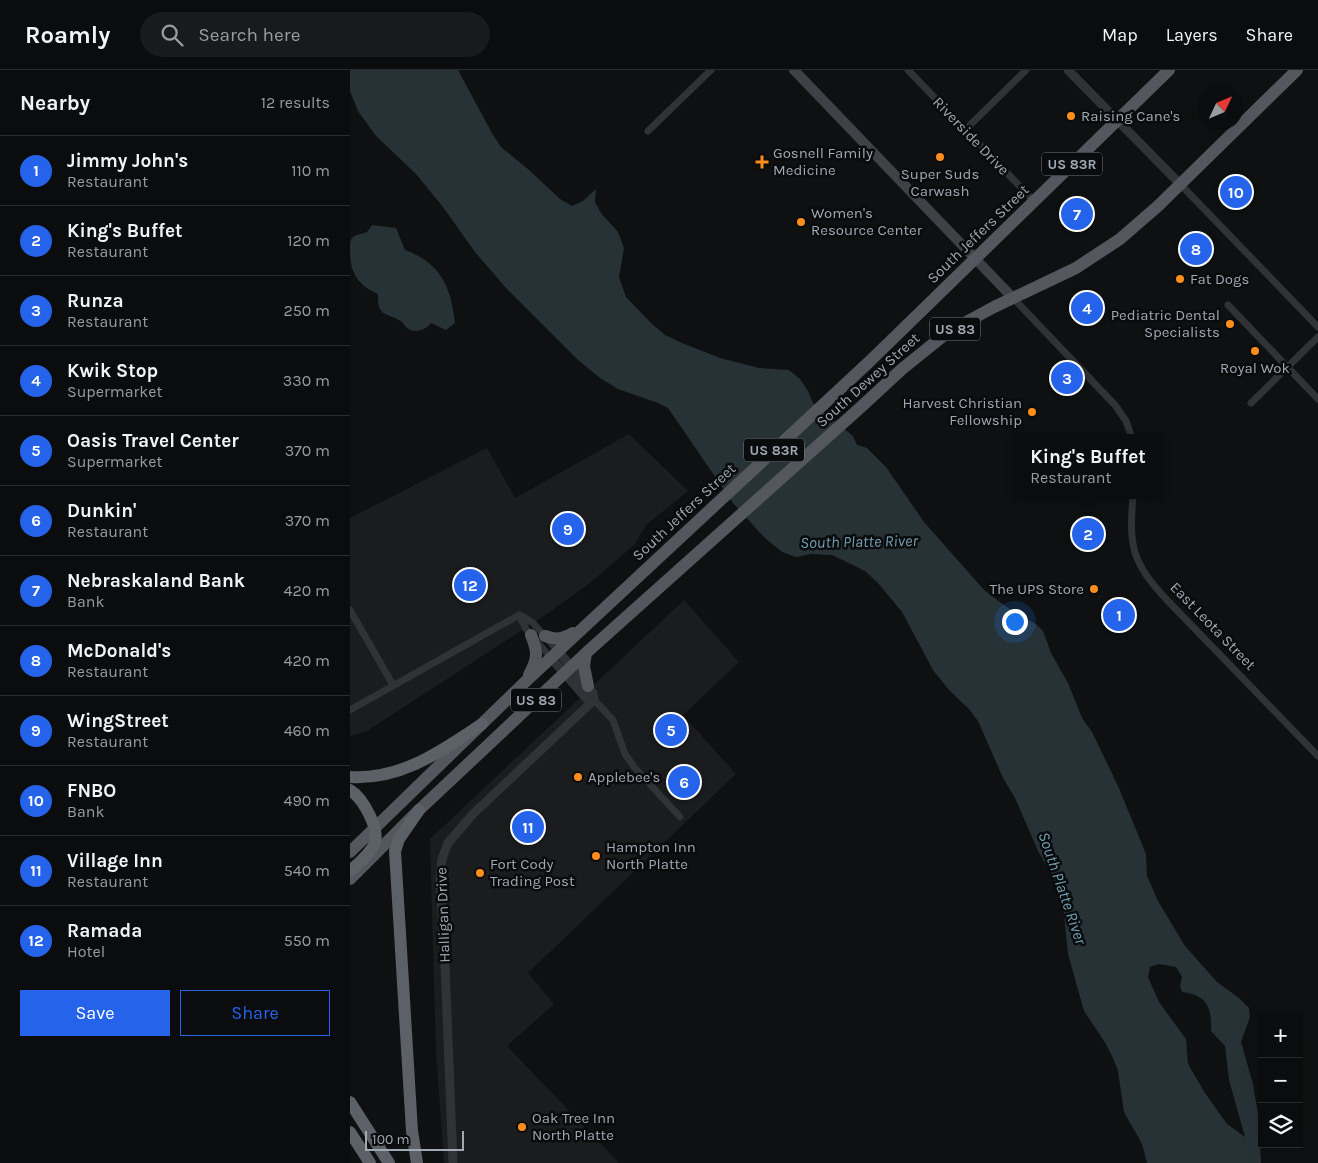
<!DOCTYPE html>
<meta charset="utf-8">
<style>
:root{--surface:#0b0c0d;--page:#191a1b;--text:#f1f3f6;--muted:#9a9b9d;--line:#2b2c2e;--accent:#2563eb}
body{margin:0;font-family:Karla,sans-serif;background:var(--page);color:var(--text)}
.controls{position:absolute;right:15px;bottom:15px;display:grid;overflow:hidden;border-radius:0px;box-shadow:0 5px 20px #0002}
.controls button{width:45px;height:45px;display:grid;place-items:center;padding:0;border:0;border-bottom:1px solid var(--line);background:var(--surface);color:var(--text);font:25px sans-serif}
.compass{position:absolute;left:848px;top:15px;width:45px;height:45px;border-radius:50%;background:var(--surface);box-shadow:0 5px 20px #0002;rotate:46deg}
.scale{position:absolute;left:15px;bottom:12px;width:99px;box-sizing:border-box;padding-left:5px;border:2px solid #9fa8b3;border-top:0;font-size:14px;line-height:18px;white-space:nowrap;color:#9fa8b3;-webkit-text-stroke:4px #0a0b0c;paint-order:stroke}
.you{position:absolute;left:664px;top:551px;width:18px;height:18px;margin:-12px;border:4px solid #fff;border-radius:50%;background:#1a73e8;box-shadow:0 0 0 8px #1a73e833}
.badge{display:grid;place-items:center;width:32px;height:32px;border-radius:50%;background:var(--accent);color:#fff;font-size:16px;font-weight:700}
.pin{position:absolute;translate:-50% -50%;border:2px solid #fff;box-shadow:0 1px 5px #0006}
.popup{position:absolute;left:663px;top:364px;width:150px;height:65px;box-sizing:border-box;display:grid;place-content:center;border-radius:0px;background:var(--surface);filter:drop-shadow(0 1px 4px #0005);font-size:16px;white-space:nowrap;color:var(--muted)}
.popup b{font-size:19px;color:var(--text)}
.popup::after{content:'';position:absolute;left:50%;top:100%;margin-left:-10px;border:10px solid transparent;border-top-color:var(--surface)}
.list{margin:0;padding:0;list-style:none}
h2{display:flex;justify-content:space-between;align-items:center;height:65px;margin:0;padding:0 20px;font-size:21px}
h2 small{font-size:16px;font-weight:400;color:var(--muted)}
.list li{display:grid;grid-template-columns:32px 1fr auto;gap:15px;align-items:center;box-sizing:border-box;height:70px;padding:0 20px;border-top:1px solid var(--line)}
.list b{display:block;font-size:19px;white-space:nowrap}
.list p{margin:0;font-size:16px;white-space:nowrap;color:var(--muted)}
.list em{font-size:16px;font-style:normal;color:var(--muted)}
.actions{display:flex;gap:10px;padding:15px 20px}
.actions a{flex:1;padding:11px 0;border:1px solid var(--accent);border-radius:0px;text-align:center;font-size:18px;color:var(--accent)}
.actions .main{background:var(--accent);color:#fff}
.icon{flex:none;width:28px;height:28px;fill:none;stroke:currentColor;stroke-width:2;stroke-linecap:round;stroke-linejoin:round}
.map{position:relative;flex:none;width:968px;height:1093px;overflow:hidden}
header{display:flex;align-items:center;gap:30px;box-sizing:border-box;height:70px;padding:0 25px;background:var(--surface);border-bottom:1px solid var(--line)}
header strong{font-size:24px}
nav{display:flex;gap:28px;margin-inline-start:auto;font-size:18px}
.search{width:350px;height:45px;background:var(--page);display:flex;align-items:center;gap:12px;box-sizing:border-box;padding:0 18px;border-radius:28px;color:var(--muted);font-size:19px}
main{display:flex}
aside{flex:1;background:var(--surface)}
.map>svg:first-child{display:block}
</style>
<header>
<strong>Roamly</strong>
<div class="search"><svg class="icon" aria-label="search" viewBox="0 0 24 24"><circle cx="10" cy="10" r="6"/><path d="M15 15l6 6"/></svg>Search here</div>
<nav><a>Map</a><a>Layers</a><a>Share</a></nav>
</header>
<main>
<aside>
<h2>Nearby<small>12 results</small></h2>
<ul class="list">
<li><span class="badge">1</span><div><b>Jimmy John's</b><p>Restaurant</p></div><em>110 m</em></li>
<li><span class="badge">2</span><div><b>King's Buffet</b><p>Restaurant</p></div><em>120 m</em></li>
<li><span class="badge">3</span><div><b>Runza</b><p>Restaurant</p></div><em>250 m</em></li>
<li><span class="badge">4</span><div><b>Kwik Stop</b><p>Supermarket</p></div><em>330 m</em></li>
<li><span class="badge">5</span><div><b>Oasis Travel Center</b><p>Supermarket</p></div><em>370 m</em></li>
<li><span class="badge">6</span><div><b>Dunkin'</b><p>Restaurant</p></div><em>370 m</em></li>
<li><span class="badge">7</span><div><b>Nebraskaland Bank</b><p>Bank</p></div><em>420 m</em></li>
<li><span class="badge">8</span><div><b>McDonald's</b><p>Restaurant</p></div><em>420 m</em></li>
<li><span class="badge">9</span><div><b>WingStreet</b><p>Restaurant</p></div><em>460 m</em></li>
<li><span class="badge">10</span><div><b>FNBO</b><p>Bank</p></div><em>490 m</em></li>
<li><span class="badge">11</span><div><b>Village Inn</b><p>Restaurant</p></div><em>540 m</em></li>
<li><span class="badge">12</span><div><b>Ramada</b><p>Hotel</p></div><em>550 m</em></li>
</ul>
<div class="actions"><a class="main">Save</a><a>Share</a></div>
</aside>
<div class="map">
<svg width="968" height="1093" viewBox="0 0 968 1093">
<rect width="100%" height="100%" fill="#0f1011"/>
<path fill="#1b1c1e" d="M279,364l59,57 -42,34 -11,19 -45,39 -46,33 -177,115 -17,5v-218l137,-70 28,50z
M334,530l55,62 -56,53 53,59 -208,199 26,31 -47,42 112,117h-175l-8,-111 -6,-213z"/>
<path fill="#273237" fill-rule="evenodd" d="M0,0h108l35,65 8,12 28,23 31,29 12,7 11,-5 13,-12 -1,13 6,11 17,19 6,16 -5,29 7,20 25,26 14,12 17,8 38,15 39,10 30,2 11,9 8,12 5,12 40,33 4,9 10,3 19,19 38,55 61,69 30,22 21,11 7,7 8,22 17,30 14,35 10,14 26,54 28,68 1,22 11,25 27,45 32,36 22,16 10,10 1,9 -9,25 12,42 6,36 2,43h-114l-5,-19 -18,-32 -6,-41 -5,-13 -7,-14 -22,-33 -16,-57 -4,-40 -10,-36 -15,-25 -24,-55 -12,-20 -25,-57 -9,-12 -20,-19 -16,-20 -31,-58 -24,-29 -13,-12 -33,-16 -21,-1 -15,3 -14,-5 -17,-14 -32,-35 -65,-95 -10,-5 -40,-14 -18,-11 -23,-19 -71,-71 -31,-36 -32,-45 -27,-33 -40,-38 -18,-25 -8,-20zM809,894l17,3 6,10 -2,9 2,6c25,3 30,15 29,39l14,15 4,34 16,57 -18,-13 -22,-31 -17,-29 -2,-25 -27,-37 -11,-25 2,-10z
M22,155l24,3 9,22c36,13 46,37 50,73l-9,7 -15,-7c-5,7 -17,11 -24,5 -3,-2 -3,-5 -6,-7 -14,-9 -24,-3 -23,-27 -22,-10 -28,-22 -28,-46 0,-4 0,-8 3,-11 3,-3 10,-3 14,-5z"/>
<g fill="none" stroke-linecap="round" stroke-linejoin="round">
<path stroke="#303236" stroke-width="7" d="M558,0l126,131
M615,60l61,-60
M298,61l63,-61
M831,115l137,142
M663,228l102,107 11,16 6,17
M878,235l90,94
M901,333l67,-66
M783,425c-4,51 -2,66 33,104l152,157
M0,540l43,75
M169,545l7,14 25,29
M170,545l13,8 25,28
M244,630l19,20 12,34 9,13 46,50
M0,640l169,-95"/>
<path stroke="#303236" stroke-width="9" d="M718,0l113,115
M208,581l35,42 1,7
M201,588l35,40 8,2
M103,1093l-8,-198 -5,-85 2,-21 6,-16 25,-29 121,-114"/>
<path stroke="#3e4146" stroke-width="10" d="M444,0l219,228"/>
<path stroke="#54585e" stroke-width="12" d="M195,566c11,4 18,3 28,-3
M236,583l-2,13 4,20
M179,605c9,-16 9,-23 2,-40
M0,782l174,-169 345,-321 300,-292
M0,809l69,-69 167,-157 275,-246 41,-38 46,-37 46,-25 82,-39 44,-29 38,-33 139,-136"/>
<path stroke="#5c6167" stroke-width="12" d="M0,707c52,3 91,-26 132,-53
M0,720c13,8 31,40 24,55 -5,10 -16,19 -24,26
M0,1032l39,61
M0,1062l20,31
M67,1093l-5,-32 -17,-280 4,-12 20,-29"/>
</g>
<g fill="#fd8e1c" stroke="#0a0b0c" stroke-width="2">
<circle cx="721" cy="46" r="5"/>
<circle cx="590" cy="87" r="5"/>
<path d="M409.5 84.5h5v5h5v5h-5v5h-5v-5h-5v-5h5z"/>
<circle cx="451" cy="152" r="5"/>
<circle cx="830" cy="209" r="5"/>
<circle cx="880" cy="254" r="5"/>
<circle cx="905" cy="281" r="5"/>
<circle cx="682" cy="342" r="5"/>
<circle cx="744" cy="519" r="5"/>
<circle cx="228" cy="707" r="5"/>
<circle cx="246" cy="786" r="5"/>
<circle cx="130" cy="803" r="5"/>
<circle cx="172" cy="1057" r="5"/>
</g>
<g text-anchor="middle" stroke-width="5" stroke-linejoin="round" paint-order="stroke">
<g fill="#0a0b0c" stroke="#727981" stroke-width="1">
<rect x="692" y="82.5" width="60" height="23" rx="4"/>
<rect x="580" y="247.5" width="50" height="23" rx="4"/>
<rect x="394" y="368.5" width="60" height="23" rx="4"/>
<rect x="161" y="618.5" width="50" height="23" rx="4"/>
</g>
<g font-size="14" font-weight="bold" fill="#9fa8b3">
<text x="722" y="99">US 83R</text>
<text x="605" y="264">US 83</text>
<text x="424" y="385">US 83R</text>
<text x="186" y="635">US 83</text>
</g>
<g font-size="15" fill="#9fa8b3" stroke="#0a0b0c" text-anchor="start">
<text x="731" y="51">Raising Cane's</text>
<text x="423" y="88">Gosnell Family<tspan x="423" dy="17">Medicine</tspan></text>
<text x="590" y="109" text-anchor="middle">Super Suds<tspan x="590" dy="17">Carwash</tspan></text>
<text x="461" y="148">Women's<tspan x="461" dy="17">Resource Center</tspan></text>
<text x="840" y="214">Fat Dogs</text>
<text x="870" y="250" text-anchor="end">Pediatric Dental<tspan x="870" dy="17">Specialists</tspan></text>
<text x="905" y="303" text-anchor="middle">Royal Wok</text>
<text x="672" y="338" text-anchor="end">Harvest Christian<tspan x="672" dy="17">Fellowship</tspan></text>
<text x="734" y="524" text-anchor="end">The UPS Store</text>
<text x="238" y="712">Applebee's</text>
<text x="256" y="782">Hampton Inn<tspan x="256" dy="17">North Platte</tspan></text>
<text x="140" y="799">Fort Cody<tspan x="140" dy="17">Trading Post</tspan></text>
<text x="182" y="1053">Oak Tree Inn<tspan x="182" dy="17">North Platte</tspan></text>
</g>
<g font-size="15" fill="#9fa8b3" stroke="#0a0b0c">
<text transform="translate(621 66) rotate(46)" y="5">Riverside Drive</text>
<text transform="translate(628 164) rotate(-44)" y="5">South Jeffers Street</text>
<text transform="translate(518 310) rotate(-42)" y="5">South Dewey Street</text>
<text transform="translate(334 442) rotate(-43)" y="5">South Jeffers Street</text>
<text transform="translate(863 556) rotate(46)" y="5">East Leota Street</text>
<text transform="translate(93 845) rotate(-92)" y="5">Halligan Drive</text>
</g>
<g font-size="16" font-style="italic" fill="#739eb1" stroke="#0a0b0c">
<text transform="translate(509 471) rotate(-1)" y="6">South Platte River</text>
<text transform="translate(713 818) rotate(71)" y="6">South Platte River</text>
</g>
</g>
</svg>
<div class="controls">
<button>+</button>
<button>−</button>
<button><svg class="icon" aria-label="layers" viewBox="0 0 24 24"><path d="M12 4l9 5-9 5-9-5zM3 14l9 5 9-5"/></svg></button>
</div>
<svg class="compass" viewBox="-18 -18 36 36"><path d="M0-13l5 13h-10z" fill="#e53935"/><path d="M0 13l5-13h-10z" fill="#9a9b9d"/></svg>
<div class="scale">100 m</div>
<div class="you"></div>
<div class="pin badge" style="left:769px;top:545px">1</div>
<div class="pin badge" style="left:738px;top:464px">2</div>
<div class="popup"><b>King's Buffet</b>Restaurant</div>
<div class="pin badge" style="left:717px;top:308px">3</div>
<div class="pin badge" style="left:737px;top:238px">4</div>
<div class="pin badge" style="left:321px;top:660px">5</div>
<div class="pin badge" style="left:334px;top:712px">6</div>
<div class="pin badge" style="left:727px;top:144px">7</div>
<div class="pin badge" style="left:846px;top:179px">8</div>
<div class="pin badge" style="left:218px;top:459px">9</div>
<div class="pin badge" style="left:886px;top:122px">10</div>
<div class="pin badge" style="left:178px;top:757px">11</div>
<div class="pin badge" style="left:120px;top:515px">12</div>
</div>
</main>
